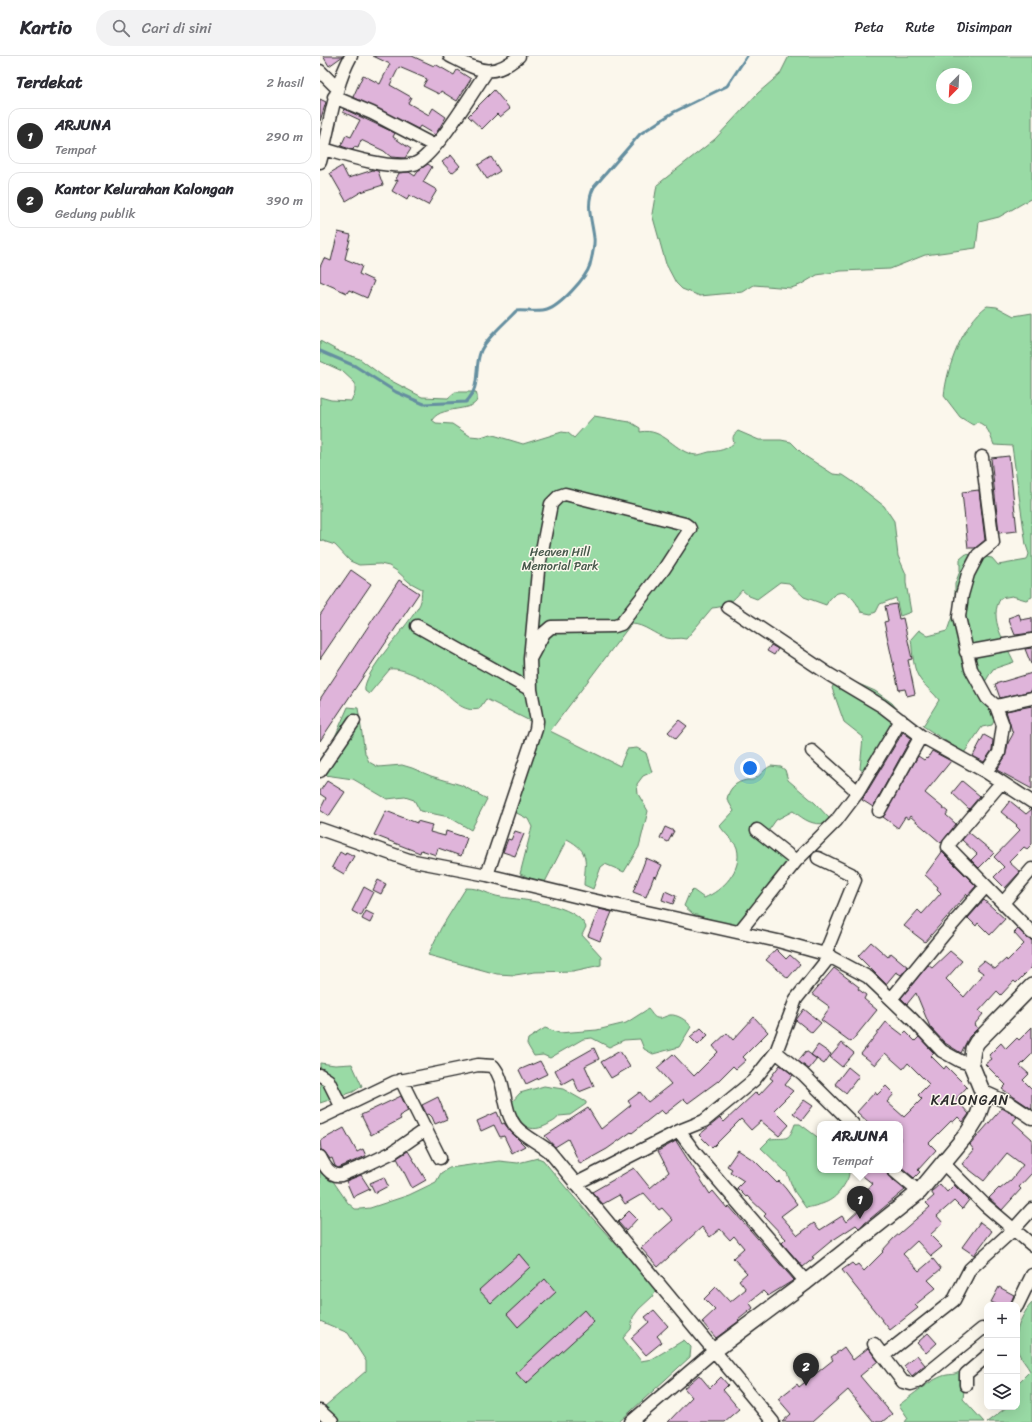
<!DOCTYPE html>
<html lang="id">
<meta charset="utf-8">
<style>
:root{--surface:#fff;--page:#f2f2f3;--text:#2b2b33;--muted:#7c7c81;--line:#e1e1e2;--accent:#2b2b2b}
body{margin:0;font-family:Sriracha,sans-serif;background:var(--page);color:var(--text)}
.controls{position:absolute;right:12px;bottom:12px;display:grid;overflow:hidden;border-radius:8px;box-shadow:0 4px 16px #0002}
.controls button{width:36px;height:36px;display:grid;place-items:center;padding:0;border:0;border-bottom:1px solid var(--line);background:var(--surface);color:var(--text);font:20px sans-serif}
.compass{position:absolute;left:616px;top:12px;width:36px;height:36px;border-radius:50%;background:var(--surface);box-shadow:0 4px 16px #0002;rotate:204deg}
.you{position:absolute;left:430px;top:712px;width:14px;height:14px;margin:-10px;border:3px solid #fff;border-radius:50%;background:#1a73e8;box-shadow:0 0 0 6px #1a73e833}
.badge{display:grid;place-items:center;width:26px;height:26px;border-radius:50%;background:var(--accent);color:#fff;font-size:13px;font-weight:700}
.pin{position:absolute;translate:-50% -33px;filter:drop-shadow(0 1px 2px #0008)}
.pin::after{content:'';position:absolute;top:21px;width:14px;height:12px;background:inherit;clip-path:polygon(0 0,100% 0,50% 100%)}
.popup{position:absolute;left:497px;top:1065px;width:86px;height:52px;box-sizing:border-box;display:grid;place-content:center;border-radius:8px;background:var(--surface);filter:drop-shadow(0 1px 3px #0005);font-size:13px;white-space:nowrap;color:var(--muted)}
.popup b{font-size:15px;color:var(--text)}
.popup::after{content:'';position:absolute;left:50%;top:100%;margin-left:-8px;border:8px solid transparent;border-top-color:var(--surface)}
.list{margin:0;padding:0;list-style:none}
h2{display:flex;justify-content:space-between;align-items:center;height:52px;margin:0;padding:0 16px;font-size:17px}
h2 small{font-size:13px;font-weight:400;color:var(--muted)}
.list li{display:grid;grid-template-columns:26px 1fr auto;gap:12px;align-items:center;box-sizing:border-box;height:56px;margin:0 8px 8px;padding:0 8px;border:1px solid var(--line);border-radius:12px}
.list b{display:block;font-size:15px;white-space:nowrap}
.list p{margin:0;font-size:13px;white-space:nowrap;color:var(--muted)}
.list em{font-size:13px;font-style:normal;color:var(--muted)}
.icon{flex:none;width:22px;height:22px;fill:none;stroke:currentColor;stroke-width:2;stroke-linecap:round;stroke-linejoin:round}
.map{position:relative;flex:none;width:712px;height:1366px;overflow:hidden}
header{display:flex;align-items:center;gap:24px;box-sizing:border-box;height:56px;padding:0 20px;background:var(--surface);border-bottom:1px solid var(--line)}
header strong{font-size:19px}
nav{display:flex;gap:22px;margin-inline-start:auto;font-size:14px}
.search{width:280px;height:36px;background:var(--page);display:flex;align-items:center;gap:10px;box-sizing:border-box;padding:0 14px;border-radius:22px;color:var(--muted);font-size:15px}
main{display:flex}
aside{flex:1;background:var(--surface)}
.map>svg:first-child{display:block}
</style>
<header>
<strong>Kartio</strong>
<div class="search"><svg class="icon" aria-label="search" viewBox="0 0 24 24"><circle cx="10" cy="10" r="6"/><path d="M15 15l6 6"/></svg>Cari di sini</div>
<nav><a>Peta</a><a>Rute</a><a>Disimpan</a></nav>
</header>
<main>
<aside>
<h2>Terdekat<small>2 hasil</small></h2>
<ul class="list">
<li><span class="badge">1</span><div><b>ARJUNA</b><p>Tempat</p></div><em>290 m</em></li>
<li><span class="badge">2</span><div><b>Kantor Kelurahan Kalongan</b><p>Gedung publik</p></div><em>390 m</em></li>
</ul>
</aside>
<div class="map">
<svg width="712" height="1366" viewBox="0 0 712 1366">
<rect width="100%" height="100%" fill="#fbf7ec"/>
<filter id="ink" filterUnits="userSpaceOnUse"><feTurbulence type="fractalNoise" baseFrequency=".025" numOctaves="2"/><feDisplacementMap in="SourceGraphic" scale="8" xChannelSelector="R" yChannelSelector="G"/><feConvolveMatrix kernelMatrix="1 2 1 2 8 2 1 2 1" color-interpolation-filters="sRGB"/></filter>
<g filter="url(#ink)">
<path fill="#99daa5" stroke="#628268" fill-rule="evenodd" d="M469,0h243v142l-33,19 -20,5 -3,26 -51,7 -35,14 -49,2 -24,4 -17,10 -9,3 -37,-3 -11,7 -43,4 -18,-7 -6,-6 -10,-19 -14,-50 5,-29 58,-46 43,-46 22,-19zM622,18h24v24h-24z
M667,250l10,1 17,9 18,-3v284l-6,3 -14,-4 -11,2c-14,20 5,46 13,64l-21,7 -15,24 13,18 3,10 -2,4 -10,2 -18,26 -41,-27 16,-26c-5,-7 -12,-12 -17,-18 -10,-12 -9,-29 -11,-43l8,-9 9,6 19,-5 8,-23v-24l5,-13v-12l6,-5 26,4 6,7 29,-5 2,-6 -3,-9 -14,-99 -18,-1c-4,-10 -6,-20 -17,-23l-4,3 -13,-8 -16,-21c3,-30 19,-72 43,-90z
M0,285l20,11 20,7 24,18 38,20 26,1 7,-6h21c9,23 -34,11 -44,28l4,3 16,1 18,12 11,1 9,-3 33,10 39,-12 6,1 6,5 20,-22 36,6 10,6v4c24,-5 35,21 56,23 4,0 9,-2 13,-3 10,-1 17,-2 25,-9 -2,-6 -1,-8 4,-12l21,9h22l10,2 14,14 28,18 10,1 9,6 32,25 10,15 4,35 8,18v9l5,29 -11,4 -4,-18 -16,6 -4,8 -5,2 -10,-2c-8,-19 -23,-29 -35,-7l-22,-8 -15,-14 -9,-1 -23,17 -8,-3 -7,-6c-9,11 -15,17 -30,18l-26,31c-7,-2 -13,1 -19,-1 -13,-3 -22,-14 -36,-14l-81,107 70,35 7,-17 10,-1 9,5 6,19 -9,4 -6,8 1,10 10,17 -9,36 -15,25 -19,-8 -4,3 -8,22 -9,-4c1,-24 7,-33 -17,-46l-23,45 -24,-10 12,-47 -4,-8 -15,-8 29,-84 -56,-28 -7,10c-16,4 -27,-10 -38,-19 -10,-8 -38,-23 -51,-21l-21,25 -4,-3c-4,-17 46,-68 55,-87 2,-4 1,-11 2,-15l-13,-7 -12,-11 -8,-5 -9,-2 -21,1 -9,-4 -15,-16 -15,-5v-143l11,3 20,1 4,-9v-9l-13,-12 -22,-10z
M518,619l37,16 17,12 9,11 -38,57 -3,-2 3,-32 -19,-15 -12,-34z
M28,651l10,1 7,45 4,9 9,5 24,-2 10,3 19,8 30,9 26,14 -16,31 -22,-13 -29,-6 -6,-11 -9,-3 -18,2 -34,-20 -28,-4 -5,-4z
M451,710l10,1 4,3 3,10 27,23 14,15 -1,5c-16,3 -23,-3 -35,-12l-17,9 -12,17 24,25 -13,14 -41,54 -21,-10 -20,-6 -9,-8 5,-12 4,-4 11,8c18,-7 39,-28 33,-50 -1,-5 -14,-16 -17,-22l14,-15 -7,-12c2,-10 8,-17 20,-19 3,0 6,1 9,-2 6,-4 8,-9 15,-12z
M146,832c17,0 21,7 35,9 23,3 75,7 85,30l-4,8 19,21v9l-28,6 -38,1 -20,3 -18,-1 -69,-19 13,-27z
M328,953c3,3 5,8 9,9 5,1 8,-2 13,-3 7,-1 18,6 21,12l-12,20 -26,7 -9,-5 -4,-10 -16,1 -15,7 -17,-9 -9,1 -33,19 -7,-3 -9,1 -7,-12 1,-5 17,-11 14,5 38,-3 29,-7z
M0,1007l15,2 17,-1 10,22 -9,6 -33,11z
M224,1030l19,3 23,13v2l-16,11 -11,1c-3,5 -7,6 -12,9 -22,11 -28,-5 -36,-22l9,-10z
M475,1068h5l20,15v31h22l7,2c0,6 -3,10 -6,15 -10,15 -19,17 -37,21l-12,-17 -7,-18 -26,-25 9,-9c16,-2 18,4 25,-15z
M218,1102l5,2c36,45 75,86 113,129l-4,8 -13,12 -6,8 -2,12 -8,9 18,23 11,-2 32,-19 7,7 -1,10 -71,65h-280l-15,-15 42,-36v-10l-18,-28 -28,-12v-159l28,41 7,6h5l10,-1 39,-13 27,-13 5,-9 8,-5 50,-7 19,2z
M712,1247v119h-45l20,-15h10v-23l13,-13c-3,-6 -9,-12 -12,-19 -7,-15 4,-39 14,-49z
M641,1315h5l7,6 -9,13 -1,9 21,23h-79l3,-4 -9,-13c11,-8 34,-28 48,-30 7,-1 7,0 14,-4z"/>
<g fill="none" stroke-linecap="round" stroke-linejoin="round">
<path stroke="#658fa0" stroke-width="3" d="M0,295l35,15 41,26 28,12 42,-2c15,-15 8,-31 14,-49 4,-13 27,-32 36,-42 8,-1 24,2 31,-1 13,-4 39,-32 43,-45 2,-8 5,-20 4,-27 -2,-18 -9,-34 0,-51l46,-53 34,-22 53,-26 20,-30"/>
</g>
<path fill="#dfb4da" stroke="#2b2b2b" d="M3,0h20l-14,10z
M53,0h39l22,10 1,-2 19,11 3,-5 14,9 -14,22 -16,-10 -2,3 -16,-8 4,-7 -28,-12 -9,18 21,12 -3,6 21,12 4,-7 13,9 -11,18 -15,-9 -2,3 -65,-32 10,-22 17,9 10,-20z
M174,34l16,19 -10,8 -3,-3 -15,15 -14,-13z
M0,43l6,3 -6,19z
M24,53l51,24 -2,4 18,12 -6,9 -14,-1 -7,-6 -23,-11 -3,8 -4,-1 -1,3 -12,-4 5,-11 5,2 9,-17 -17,-8z
M131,99l9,11 -8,7 -10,-11z
M171,101l9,14 -13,8 -9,-14z
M108,108l4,3 -9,15 14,8 -9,15 -19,-10 -2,5 -15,-9 6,-11 -3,1 4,-8 10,-1 6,4 4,-6z
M22,110l6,12 25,-8 5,1 5,14 -22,7 -15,9 -16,-28z
M18,176l13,3 -6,24 17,7 -3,8 15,7 -7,17 -18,-8 -2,3 -27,-12v-14l4,-9 7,3z
M689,400l8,75 -18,2 -8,-75z
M659,434l6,50 -10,8h-7l-6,-56z
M31,514l20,14 -51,75v-44z
M79,524l20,13 -99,148v-42z
M576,548l3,15 4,-1 9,41 -4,1 7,34 -8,2 -2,-7 -6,1 -15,-68 4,-1 -3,-15z
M699,558l2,6 11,-2v15l-17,2 -7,-17z
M451,589l7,4 -4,6 -7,-4z
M712,592v16h-1l-6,-15z
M712,617v18l-32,7 -5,-14z
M712,650v83l-35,-19 8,-13 3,-14 5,-9 -7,-23z
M359,664l8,6 -11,13 -8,-7z
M583,676l8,6 -38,69 -11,-7z
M664,679l9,5 -1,10 -8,12 -11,-6z
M612,695l19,10 -26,32 23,19 -2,3 10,9 -15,19 -31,-27 -2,3 -3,-2 -7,11 -15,-11 35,-61 6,4 2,-2 1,1z
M7,725l18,11 -16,24 -9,-6 6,-12 -6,-4v-3z
M642,725l18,15 -11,13 -17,-16z
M690,745l16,13 6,-5v35l-5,5 -3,-2 -15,15 11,10 -15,16 -11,-11 10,-10 -10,-10 26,-27 -4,-4 1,-1 -16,-13z
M66,755l31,12v-2l15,4 -2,7 15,4 1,-5 21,7 -6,18 -23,-8 -2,7 -15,-5 -1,3 -46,-18z
M345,771l9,4 -6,11 -8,-4z
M195,775l9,3 -9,22 -12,-4 5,-13 3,1z
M648,777l3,1 23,19 -15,15 -8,-8 6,-6 -15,-14z
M20,796l5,3 1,-3 8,4 -10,18 -12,-7z
M622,796l34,34 -8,9 -1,-1 -42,48 -21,-16 14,-16 4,4 19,-21 -4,-4 1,-2 -13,-12z
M326,802l16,7 -6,13 -2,-2 -8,21 -13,-5z
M58,824l8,4 -5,10 -8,-4z
M44,831l9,5 -12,24 -9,-5z
M345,835l11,5 -3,8 -11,-4z
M664,844l21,19 -15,16 -12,-12 -2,3 -8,-8z
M279,853l13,3 -12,29 -12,-5z
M46,855l8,4 -4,8 -8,-4z
M698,873l9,9 5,2v27l-16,16 -2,-2 -13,14 -4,-4 -18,20 4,3 -9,11 4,3 -9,9 -8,16 -16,-10 -15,-16 -14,-34 -9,11 -6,-6 27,-33 4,3 18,-17 12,10 -16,18 18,18 17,-20 2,-4 -7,-5 8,-7 11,8 11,-10 1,2 17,-17 -10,-11z
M551,886l17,15 3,-4 17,14 -7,8 -5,-3 -10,12 -28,-28z
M456,893l10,10 4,-4 10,9 -12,14 -22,-18z
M514,912l25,19 -1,2 8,6 -2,4 13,11 -26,32 -30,-22 9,-13 -18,-13z
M484,953l17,14 -9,10 -16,-13z
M434,961l14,15 -25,25 3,3 -10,9 -3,-3 -15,15 -30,22 -4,-4 -19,15 -4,-4 -29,23 -1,-1 -24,17 -27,15 -12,-25 -13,8 -10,-11 43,-28 13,21 30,-24 -3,-4 12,-9 8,10 23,-18 -14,-16 16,-14 21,22 24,-24 -5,-6 14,-13 6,7z
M566,966l17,13 3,-3 9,9 4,-4 15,16 -3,3 13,13 2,-3 21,21 -11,12 13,15 -6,8 -5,-5 -5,5 -2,-1 -22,22 7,7 -18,20 2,2 -6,6 -14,-12v-42h-30l-13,-12 18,-20 2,3 9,-9 8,8 -7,8 17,15 18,-18 -4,-4 11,-11 -21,-21 -5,6 -18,-16 -10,12 -14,-11z
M712,971v27l-12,12 9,8 -6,6 9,9v20l-30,-20 4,-4 -21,-21 7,-5 -3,-4 12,-12 5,6 11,-11 2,2z
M381,972l7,7 -10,10 -8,-8z
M522,987l12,10 -12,14 -12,-10z
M498,989l13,9 -7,10 -13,-9z
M274,992l5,11 -14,7 9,20 -15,6 -6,-14 -11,6 -7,-14z
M300,995l10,16 -19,11 -10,-16z
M486,995l11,8 -8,10 -11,-8z
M220,1005l7,13 -21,10 -7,-14z
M460,1009l13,10 -8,10 8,6 -19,19 15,15 -10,11 -18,-15 -10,9 -10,-11 -29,29 -13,-13 21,-17 4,4 32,-30 3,3 14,-15 -3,-2z
M528,1011l11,9 -13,17 -11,-9z
M81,1040l7,15 -9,5 2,3 -30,16 -10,-20z
M118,1041l9,22 -12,5 -3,-7 -3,-3 -2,1 -5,-10z
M484,1044l9,6 -11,14 -9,-7z
M682,1052l15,9 -4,5 19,17v34l-13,14 2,2 -19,21 -13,-12 10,-10 1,1 11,-9 12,-15 -16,-12 -23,28 -22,-17 12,-14 -4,-5z
M177,1056l5,12 2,-1 7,9 14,14 -13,7 -8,-17 -4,1 -6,-12 -13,6 -4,-10z
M24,1072l13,24 6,-3 3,7 -28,12 -3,-2 -3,-8 -2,1 -6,-8 -3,-1 -1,-9z
M356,1085l34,53 3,-3 14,17 2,-2 65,74 -26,16 -5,-5 -14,11 4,6 -15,12 1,1 -23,17 -14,-16 13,-12 -11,-11 12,-12 14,15 16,-13 -7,-9 8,-7 -14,-15 11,-10 -10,-12 -4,4 -10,-11 -10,8 -8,-10 -44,40 -17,-19 32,-28 -11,-12 -3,2 -15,-17 -19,11 -6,-9 -16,9 -11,-12 42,-24 16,20 19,-16 -11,-21z
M418,1094l17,11 22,22 2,-2 7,8 11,15 -16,12 17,19 16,-12 6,7 22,-14 4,6 16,-15 -7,-7 18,-16 -18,-14h31l2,6 17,14 -46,38 -3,-3 -26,17 -18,15 2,1 -11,9 -21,-24 4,-4 -22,-23 2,-2 -19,-18 -1,1 -9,-9 7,-7 -14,-9 2,-3 -5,-3z
M88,1095l18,29 -14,8 -15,-30z
M41,1119l9,14 -17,8 -7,-16z
M64,1121l4,9 -13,7 -5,-10z
M620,1128l7,8 7,-7 15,15 -7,9 -8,-8 -17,15 6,7 -13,12 12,12 -11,9 -14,-15 -14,13 16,17 14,-12 8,10 -13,11 8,8 -21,17 3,3 -28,22 -48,-60 10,-7 3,3 3,-2 6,7 19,-19 -1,-1 11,-12 37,-32 -4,-4 8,-7 -3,-4z
M309,1155l8,8 -11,12 -8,-9z
M660,1166l12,9 -18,24 -12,-8z
M199,1198l11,13 -39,36 -12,-13z
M225,1223l11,13 -38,35 -11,-13z
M679,1231l15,8 -4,10h-12l-7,-3z
M264,1254l10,12 -68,62 -10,-11z
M334,1254l14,16 -11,10 5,6 -16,13 -15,-17 18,-16 -4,-5z
M608,1277l9,10 -11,10 -9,-10z
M524,1291l9,13 15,-12 10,13 -18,15 32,38 -10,8h-8l-26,-32 -36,32h-30l9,-8 -13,-15 19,-15 2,3 34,-27 -2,-3z
M597,1299l8,10 -13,11 -8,-10z
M379,1319l11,13 11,-11 7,8 -5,5 16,19 -15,13h-56l24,-25 -8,-9z"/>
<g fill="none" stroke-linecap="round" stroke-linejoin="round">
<g stroke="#2b2b2b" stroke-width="15">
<path id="minor" d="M130,0c28,14 42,24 69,0
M0,15l17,17
M14,41l38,16 63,33
M4,93c23,7 67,21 90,15 20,-6 59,-73 73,-93
M0,106c10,-36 13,-73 31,-106
M662,401l11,86 -15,12 -10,19 -6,21 -3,22 12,52 16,29 9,8 7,19 -4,28 -13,19
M408,551l102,68 52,31 39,30 65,36 46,30
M97,570l114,64
M646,596l66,-12
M676,650l36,-8
M492,695l46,41
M0,715l34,-50
M681,727l-52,61 -1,3 84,86
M559,755l42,-75
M0,773l89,31 78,15 96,23 195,43 47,13 43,23 44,42 30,32 18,10 11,3
M437,774l39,31
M498,802l33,16 4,6 -30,74
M167,819l49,-146 1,-8 -6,-31 -1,-31 8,-88 13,-67 8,-8 6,-2 120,30 4,3 1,2 -26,40 -43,55 -6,2 -64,1 -7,6 -14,26
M683,847l29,-34
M419,876l57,-71 40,-40 22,-29 43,-72
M510,900l-34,43 -20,53 27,22 50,50
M572,942l53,-65 41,-47
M456,996l-22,28 -50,41 -25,10 17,23 110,128
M0,1019l8,5 14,28
M81,1024l39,78
M662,1035l29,13 21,14
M0,1062l75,-36 83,-17 15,1c14,16 9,44 23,61 8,9 23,16 33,24l224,271
M0,1101c4,8 10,20 21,18l27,-11 25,-12 33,-23
M623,1107l42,42 47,40
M573,1114l26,22
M255,1128l104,-53
M697,1250l15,-31
M554,1288l29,38 8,2 6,-2 65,-53h5
M563,1300l71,-56 16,-31 44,-40 18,-20
M646,1329v-11l21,-18
M0,1355l12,11
M311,1366l84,-72"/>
</g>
<g stroke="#2b2b2b" stroke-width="18">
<path id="major" d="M395,1294l91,-68 113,-90 48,-58 10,-16 6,-17 -1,-10 -11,-27 2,-15 4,-7 55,-56"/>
</g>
<use href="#minor" stroke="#fbf7ec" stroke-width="12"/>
<use href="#major" stroke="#fbf7ec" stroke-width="15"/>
</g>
</g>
<g text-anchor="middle" stroke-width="3" stroke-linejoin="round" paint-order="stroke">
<g font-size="12" fill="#46574a" stroke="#fbf7ec">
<text x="240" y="500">Heaven Hill<tspan x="240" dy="14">Memorial Park</tspan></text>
</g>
<g font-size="14" letter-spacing="1" fill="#2b2b2b" stroke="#fbf7ec">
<text x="650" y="1049">KALONGAN</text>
</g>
</g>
</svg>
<div class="controls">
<button>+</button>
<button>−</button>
<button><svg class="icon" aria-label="layers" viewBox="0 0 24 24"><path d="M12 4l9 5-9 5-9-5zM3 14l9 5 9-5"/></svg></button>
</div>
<svg class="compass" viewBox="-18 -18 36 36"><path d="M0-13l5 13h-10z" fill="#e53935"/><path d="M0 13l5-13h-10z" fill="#7c7c81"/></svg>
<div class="you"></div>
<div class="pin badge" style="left:540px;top:1163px">1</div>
<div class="popup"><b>ARJUNA</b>Tempat</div>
<div class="pin badge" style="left:486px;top:1330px">2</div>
</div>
</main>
